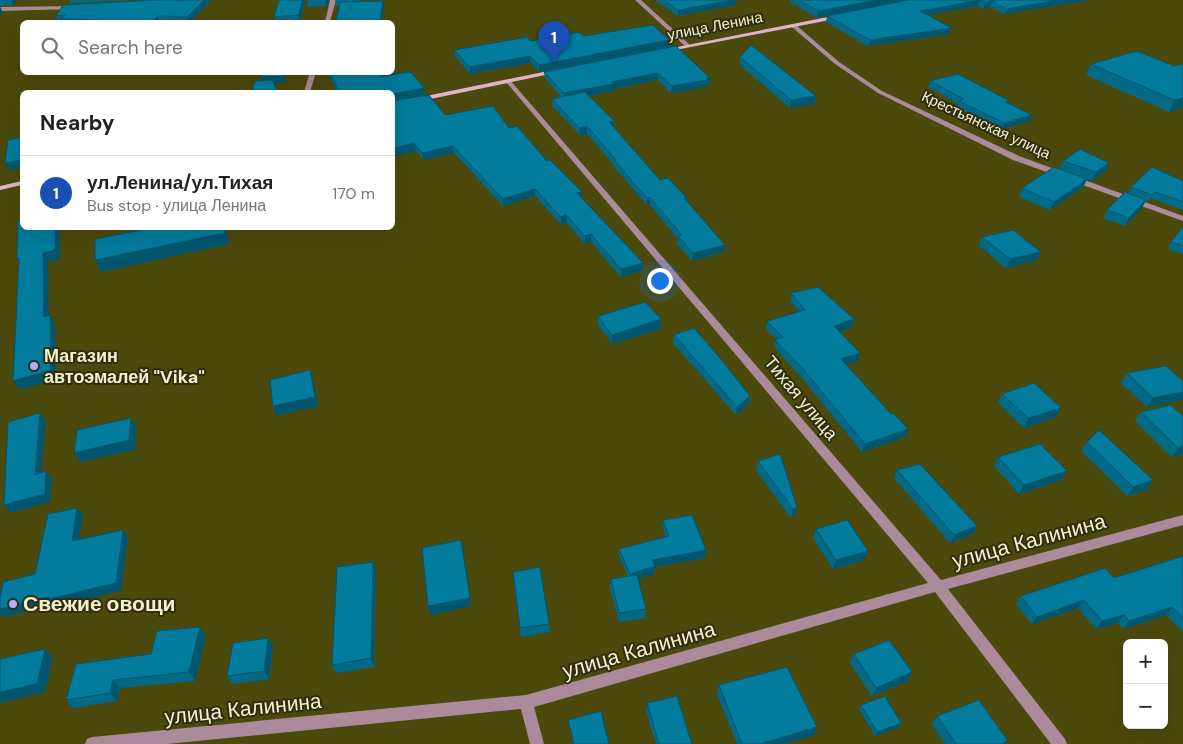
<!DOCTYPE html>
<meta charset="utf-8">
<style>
:root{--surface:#fff;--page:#f6f6f6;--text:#222;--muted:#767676;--line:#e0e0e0;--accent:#1a73e8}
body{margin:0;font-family:"DM Sans",sans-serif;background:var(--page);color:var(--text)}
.controls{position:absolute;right:15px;bottom:15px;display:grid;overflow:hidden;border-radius:8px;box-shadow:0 5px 20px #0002}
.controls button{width:45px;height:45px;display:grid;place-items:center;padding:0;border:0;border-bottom:1px solid var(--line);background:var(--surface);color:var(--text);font:25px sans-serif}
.you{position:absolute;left:659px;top:280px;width:18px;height:18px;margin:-12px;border:4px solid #fff;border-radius:50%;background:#1a73e8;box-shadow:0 0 0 8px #1a73e833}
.badge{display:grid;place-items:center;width:32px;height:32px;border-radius:50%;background:var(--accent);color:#fff;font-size:16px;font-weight:700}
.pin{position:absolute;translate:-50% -41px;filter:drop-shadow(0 1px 2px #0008)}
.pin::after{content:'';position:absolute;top:26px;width:18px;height:15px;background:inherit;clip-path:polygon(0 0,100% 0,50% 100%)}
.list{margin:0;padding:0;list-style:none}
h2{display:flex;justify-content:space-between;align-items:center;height:65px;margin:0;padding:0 20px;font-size:21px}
h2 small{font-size:16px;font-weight:400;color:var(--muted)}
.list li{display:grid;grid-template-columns:32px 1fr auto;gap:15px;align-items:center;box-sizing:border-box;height:75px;padding:0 20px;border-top:1px solid var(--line)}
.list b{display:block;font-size:19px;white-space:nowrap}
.list p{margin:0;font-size:16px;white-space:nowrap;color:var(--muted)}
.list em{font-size:16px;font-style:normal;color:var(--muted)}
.icon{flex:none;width:28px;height:28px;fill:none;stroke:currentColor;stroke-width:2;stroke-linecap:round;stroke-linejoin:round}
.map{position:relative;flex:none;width:1183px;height:744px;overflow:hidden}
.search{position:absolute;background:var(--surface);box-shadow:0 5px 20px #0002;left:20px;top:20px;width:375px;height:55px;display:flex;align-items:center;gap:12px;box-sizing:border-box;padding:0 18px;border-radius:8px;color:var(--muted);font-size:19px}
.panel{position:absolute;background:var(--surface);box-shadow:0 5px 20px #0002;left:20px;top:90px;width:375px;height:140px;border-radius:8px}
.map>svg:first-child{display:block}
</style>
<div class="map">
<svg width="1183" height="744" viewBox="0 0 1183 744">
<rect width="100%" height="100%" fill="#4c490c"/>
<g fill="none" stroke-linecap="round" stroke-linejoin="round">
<path fill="#ab8b9b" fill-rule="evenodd" d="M330,0h6l-6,22h-5z
M635,0h6l48,44v2h-4z
M76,6v2l-2,1 -74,2v-4z
M792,25h4l43,37 43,29 137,65 164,60v5l-170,-61 -135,-67 -43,-29 -43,-37z
M310,72h6l-6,20h-6z
M506,80h4l431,500 242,-65v10l-235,64 117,150 2,5h-16l-116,-152 -401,115 10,37h-14l-9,-35 -354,35h-82l2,-5 5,-2 434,-42 402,-112 -422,-501z"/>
<path fill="#e2b1cb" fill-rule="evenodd" d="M838,15l2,1v2l-175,34 -3,-2z
M558,69l3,2 -1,1 -168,35v-4z
M22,181v4l-22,5v-4z"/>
</g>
<path fill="#026a87" d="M0,0h18l-5,5 -13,1z
M70,0h65l-64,3z
M156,0h56l-22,22h-132l-2,-6z
M305,0l-5,22h-24l-2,-5z
M307,0h22l-2,6 -19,1z
M335,0h24v2l24,-1 1,6 -3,15h-45l3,-17 -3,1z
M655,0h82l-1,5 -58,11z
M791,0h115l-89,18 -27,-16z
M908,0h184l-88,14 -14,-7 -7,2 -5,-3 -50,9 22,19 -82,12 -42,-24 1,-6z
M583,36l86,4v7l-130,25 -8,-9 -61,11 -15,-18 -1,-6z
M676,46l34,39h-3v2l-36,6 -13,-13 -44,9v2l-25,5 25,31 46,53 27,18 -1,3 38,51 -32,9 -15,-17 1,-5 -28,-34h-3l-33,-38v-2l-27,-31 -7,1 -28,-29v-7l9,-2 -16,-19 -1,-6z
M740,57l76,39 -1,8 -25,4 -50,-43z
M1091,64l83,2 9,-2v43l-14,5 -83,-37z
M327,72h55v4l43,19 -33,-3h-54z
M930,81l79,22 23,12 -2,6 -28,8 -45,-22 1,-3 -30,-17z
M445,115l64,13 38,33 96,102 -1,8 -21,6 -30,-35 -6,2 -18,-21 -6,1 -26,-28 -32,10 -49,-53 -30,7 -8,-9 -24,6z
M1063,161l46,2 -4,8 -13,10 -5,-2 -4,8 -33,23 -31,-13 3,-9 38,-19z
M1183,181v29l-32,-12 -2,3 -3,-1 -4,8 -17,18 -22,-8 4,-8 21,-17 3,-6z
M1183,227v27l-15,-5 3,-7z
M982,237l59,15 -4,8 -31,8 -27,-22z
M791,293l63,26 -2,8 -13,4 19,30 -12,3 45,50 17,15 -3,8 -43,15 -61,-75 -27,-30 1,-7 1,-1 -10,-10 1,-8 32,-9 -9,-11z
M598,316l63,3 -1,10 -48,15 -14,-19z
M674,335l76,61 -2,9 -12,10 -63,-72z
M1127,373l56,8 -36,26 -26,-24z
M1002,394l54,23 -32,11 -26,-25z
M1171,405l12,49 -11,3 -37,-36 6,-9z
M1087,442l60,48 -20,6 -46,-45z
M998,457l69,14 -6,9 -42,14 -25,-28z
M758,461l39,46 -3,9 -3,2 -35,-48z
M897,470l80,56 -4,8 -23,9 -56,-65z
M663,520l42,38 -50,9 -1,7 -16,4 8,31 -1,9 -26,4 -9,-34 1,-9 17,-3 -9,-20v-7l47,-12 -3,-10z
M816,529l48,31 -31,9 -20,-31z
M1183,556v76l-17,-17 -43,14 -5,-6 -22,6 -18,-21 -46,16 -16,-20 5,-8 93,-18z
M373,562l3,9 -2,96 -38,6 -4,-8z
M513,572l36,52 1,8 -29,5z
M206,636l-11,45 -75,7 -3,13 -44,7 -7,-8z
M268,638l5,9 -4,32 -37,5 -5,-8z
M854,654l54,27 -36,15 -22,-33z
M719,685l95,50 -30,9h-47l-20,-50z
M647,703l45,41h-36l-10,-33z
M861,705l40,18 -2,4 -24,9 -16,-27z
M937,716l69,28h-61l-13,-20z
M568,720l41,24h-36l-4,-19z"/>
<path fill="#01566e" d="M11,0h7l-5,5z
M204,0h8l-23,22 -2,-5z
M302,0h3l-5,22 -1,-7z
M325,0h4l-2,6z
M734,0h3l-1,5 -58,11v-6z
M878,0h28l-89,18 1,-7z
M980,0l-2,6 -60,11 2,-6z
M1058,0h34l-88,14 2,-5z
M383,1l1,6 -3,15h-1z
M992,1l-2,6 -7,2 2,-6z
M0,6l3,7 -3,3z
M158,16l2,6h-8z
M952,28l-2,6 -82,12 2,-6z
M669,40v7l-130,25v-7z
M530,56l1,7 -61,11v-7z
M285,72l1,10 -22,2 -2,-7z
M658,73v7l-44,9v2l-50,9v-7l48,-11z
M706,78h4v7h-3v2l-36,6 1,-7z
M424,88l1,7 -33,6v-7z
M816,96l-1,8 -25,4 1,-8z
M1183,98v9l-14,5 5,-12z
M1032,115l-2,6 -28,8 2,-6z
M614,121v7l-5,-6z
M587,126v8l-7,1 -1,-7z
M414,143l2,8 -24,6v-8z
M453,146l1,7 -30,7 -2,-7z
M22,160v8l-13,2 -4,-7z
M1109,163l-4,8 -13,10 4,-9z
M1087,179l-4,8 -33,23 4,-8z
M535,189v7l-32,10v-7z
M582,192v7l-5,-6z
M650,197v8h-3v-7z
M1146,200l-4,8 -17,18 4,-8z
M566,215l1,8 -6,1v-7z
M55,228h4l1,31 -12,3 1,64 -5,-9 -1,-64z
M224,228h2l3,16 -128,28 -6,-12z
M591,234v8l-6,2v-8z
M725,245l-1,7 -32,9 1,-8z
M1041,252l-4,8 -31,8 4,-9z
M643,263l-1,8 -21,6v-8z
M50,315l5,9 1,55 -37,11 -6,-9z
M661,319l-1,10 -48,15v-9z
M854,319l-2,8 -20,7 2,-8z
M860,353l-2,8 -19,5 2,-7z
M310,370l3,9 5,27 -42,10 -3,-10z
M1183,392v8l-36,7 6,-9z
M750,396l-2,9 -12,10 1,-8z
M1061,408l-5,9 -32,11 4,-10z
M40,413l6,8 -6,62 -5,-8z
M131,418l5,9 -1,23 -55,12 -6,-9z
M908,429l-3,8 -43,15 3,-8z
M1183,446v8l-11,3 6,-9z
M46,471l6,8 -2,23 -40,11 -6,-8z
M1067,471l-6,9 -42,14 5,-9z
M1153,480l-6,10 -20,6 6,-9z
M797,507l-3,9 -3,2 2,-9z
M77,508l6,7 -6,34 -5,-8z
M977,526l-4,8 -23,9 4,-8z
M123,530l5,7 -7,54 -66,16 -2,-2 -49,12 -4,-4v-4z
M463,550l8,56 -40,9 -3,-9z
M706,550l-1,8 -50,9 -1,7 -25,7 1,-7 22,-14z
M868,551l-4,9 -31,9 3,-9z
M373,562l3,9 -2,96 -3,-9z
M1084,600l-6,8 -46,16 5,-7z
M1172,607l-6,8 -43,14 6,-8z
M1124,615l-6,8 -22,6 6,-8z
M200,627l6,9 -11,45 -6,-9z
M268,638l5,9 -4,32 -5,-8z
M45,649l8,9 -8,34 -45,11v-11z
M912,672l-4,9 -36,15 4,-8z
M113,680l7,8 -3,13 -7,-8z
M901,723l-2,4 -24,9 2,-4z
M817,727l-3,8 -30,9h-24z"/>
<path fill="#027b9d" stroke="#01566e" d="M156,0h48l-17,17 -29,-1 -6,6 -92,-3 5,-4 -9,1 7,-11z
M279,0h23l-3,15 -25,2z
M664,0h70l-56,10z
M798,0h80l-60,11z
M909,0h149l-52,9 -14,-8 -7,2 -5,-3 -60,11 32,17 -82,12 -43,-24z
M383,1l-3,20h-4v1h-40l4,-20z
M653,25l16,15 -130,25 -9,-9 -60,11 -16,-17 73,-13 4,4 48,-9 4,4z
M751,45l65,51 -25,4 -51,-43z
M676,46l34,32h-4l2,2 -36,6 -14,-13 -46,9 2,2 -50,9 -20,-21z
M1137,51l37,15 9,-2v34l-9,2 -83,-36z
M262,72h22v4l-22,1z
M329,72h51v5l28,-5 4,1 12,15 -32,6v-2h-52z
M958,74l52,27 -4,1 26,13 -28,8 -45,-22 5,-2 -34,-18z
M272,80l6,12h-26l3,-11z
M585,92l29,29 -5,1 51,58 8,-2 19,20h-3l41,47 -32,8 -15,-17 4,-1 -32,-38 -3,1 -33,-38h2l-29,-34 -8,2 -27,-29z
M429,95l16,20 48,-9 16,22 8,-2 30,35 3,-1 32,32 -5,1 66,70 -22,6 -30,-35 -6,2 -19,-21 -5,2 -26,-28 -32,10 -50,-53 -31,7 -8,-10 -22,6v-48z
M22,137v23l-17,3 3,-23z
M1080,149l29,14 -13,9 -33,-11z
M1054,167l33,12 -33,23 -32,-14z
M1152,167l31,14v21l-28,-10 -3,3 -21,-8z
M1125,192l21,8 -17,18 -22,-8z
M22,220v8h33v22l-12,3 1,64 6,-2 1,55 -38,11 6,-123 -2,1 1,-38z
M1183,227v19l-12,-4z
M151,228h73l1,5 -130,27v-21z
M1013,230l28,22 -31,7 -28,-22z
M818,287l36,32 -20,7 26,27 -19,6 50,55 2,-1 15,16 -43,15 -62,-75 -28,-29 8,-3 -16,-16 38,-11 -14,-17z
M645,302l16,17 -49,16 -14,-19z
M694,328l25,29 31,39 -13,11 -63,-72z
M1166,366l17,15v11l-30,6 -26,-25z
M310,370l5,27 -42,9 -3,-26z
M1034,383l27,25 -33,10 -26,-24z
M1171,405l12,11v30l-5,2 -37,-36z
M40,413l-5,62 11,-4 -1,23 -41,11 4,-83z
M131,418l-2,22 -55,13 3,-23z
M1099,430l54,50 -20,7 -46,-45z
M1040,444l27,27 -43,14 -26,-28z
M780,454l17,53 -4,2 -35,-48z
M920,464l57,62 -23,9 -57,-65z
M77,508l-5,33 51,-11 -7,53 -67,16v-2l-49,12v-11l3,-16 32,-8 13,-60z
M692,515l14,35 -54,10 3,6 -25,8 -11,-25 50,-13 -6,-16z
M847,520l21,31 -32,9 -20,-31z
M461,540l9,58 -42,8 -6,-58z
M1183,556v62l-11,-11 -43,14 -5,-6 -22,6 -18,-21 -47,17 -16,-21 84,-28 9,10z
M373,562l-2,96 -39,7 5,-98z
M540,567l9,57 -29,4 -7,-56z
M637,575l9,34 -27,4 -8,-34z
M200,627l-11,45 -76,8 -3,13 -44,7 10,-36 75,-10 6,-23z
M268,638l-4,33 -37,5 6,-33z
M889,640l23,32 -36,16 -22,-34z
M45,649l-8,35 -37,8v-33z
M787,667l30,60 -57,17h-18l-23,-59z
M677,696l15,48h-33l-12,-41z
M885,696l16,27 -24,9 -16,-27z
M979,700l29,41 -7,3h-45l-19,-28z
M601,711l8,33h-35l-6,-24z"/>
<g fill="#b2adf9" stroke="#302e0f" stroke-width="2">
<circle cx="34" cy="366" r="5"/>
<circle cx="13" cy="604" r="5"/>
</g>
<g text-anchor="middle" stroke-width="4" stroke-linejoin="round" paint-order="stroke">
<g font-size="15" fill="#f3f2cd" stroke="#302e0f">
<text transform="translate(715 26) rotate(-11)" y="5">улица Ленина</text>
<text transform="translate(986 125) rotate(25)" y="5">Крестьянская улица</text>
</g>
<g font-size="18" font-weight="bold" fill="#f3f2cd" stroke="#302e0f" text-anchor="start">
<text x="44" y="362">Магазин<tspan x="44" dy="21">автоэмалей "Vika"</tspan></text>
</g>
<g font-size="18" fill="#f3f2cd" stroke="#302e0f">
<text transform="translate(801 398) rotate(50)" y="6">Тихая улица</text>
</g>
<g font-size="21" fill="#f3f2cd" stroke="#302e0f">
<text transform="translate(1029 541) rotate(-15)" y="7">улица Калинина</text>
<text transform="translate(639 650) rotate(-16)" y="7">улица Калинина</text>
<text transform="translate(243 709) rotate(-6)" y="7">улица Калинина</text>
</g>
<g font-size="21" font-weight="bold" fill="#f3f2cd" stroke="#302e0f" text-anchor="start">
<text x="23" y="611">Свежие овощи</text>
</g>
</g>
</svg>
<div class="controls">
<button>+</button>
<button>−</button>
</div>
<div class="you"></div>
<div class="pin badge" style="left:554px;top:62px;background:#1a4fb4">1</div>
<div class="search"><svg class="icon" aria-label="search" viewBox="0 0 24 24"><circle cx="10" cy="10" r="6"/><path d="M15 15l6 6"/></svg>Search here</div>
<section class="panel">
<h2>Nearby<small></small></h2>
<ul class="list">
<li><span class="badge" style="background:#1a4fb4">1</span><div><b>ул.Ленина/ул.Тихая</b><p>Bus stop · улица Ленина</p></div><em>170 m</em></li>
</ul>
</section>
</div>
